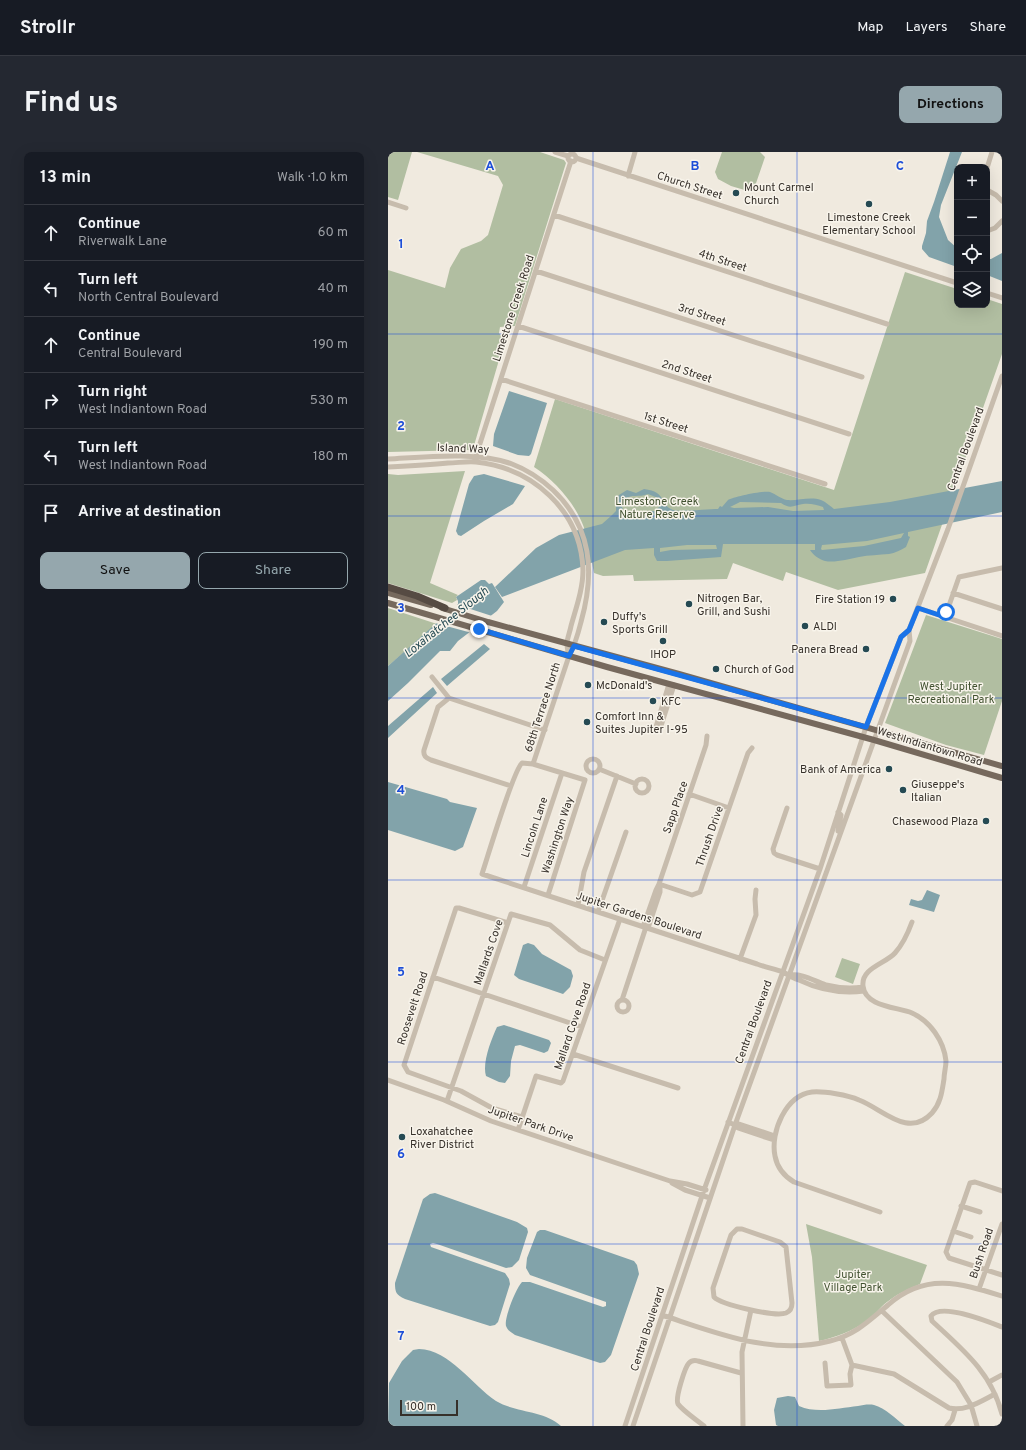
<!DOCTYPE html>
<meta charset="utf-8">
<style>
:root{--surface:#171b24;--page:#242831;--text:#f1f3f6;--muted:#9ea1a6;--line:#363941;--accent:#95a7ad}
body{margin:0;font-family:Overpass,sans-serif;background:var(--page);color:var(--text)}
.controls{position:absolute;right:12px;top:12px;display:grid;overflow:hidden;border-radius:8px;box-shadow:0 4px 16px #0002}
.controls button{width:36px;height:36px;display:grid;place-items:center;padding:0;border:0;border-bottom:1px solid var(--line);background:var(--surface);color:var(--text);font:20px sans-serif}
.scale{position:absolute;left:12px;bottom:10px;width:58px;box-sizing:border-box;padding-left:4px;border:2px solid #36302a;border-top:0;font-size:11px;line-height:14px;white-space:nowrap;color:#36302a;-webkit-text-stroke:3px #f8f4eb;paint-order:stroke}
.stop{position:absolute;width:12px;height:12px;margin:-9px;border:3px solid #1a73e8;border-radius:50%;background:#fff}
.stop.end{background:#1a73e8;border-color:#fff;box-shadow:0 1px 4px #0008}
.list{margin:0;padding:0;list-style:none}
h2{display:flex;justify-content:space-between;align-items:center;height:52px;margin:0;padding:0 16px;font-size:17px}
h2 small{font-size:13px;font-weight:400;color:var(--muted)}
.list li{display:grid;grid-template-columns:26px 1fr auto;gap:12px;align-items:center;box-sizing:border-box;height:56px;padding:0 16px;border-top:1px solid var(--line)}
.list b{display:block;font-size:15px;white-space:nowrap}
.list p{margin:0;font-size:13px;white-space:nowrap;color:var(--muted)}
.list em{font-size:13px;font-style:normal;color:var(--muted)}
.actions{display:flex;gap:8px;padding:12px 16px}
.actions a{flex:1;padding:9px 0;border:1px solid var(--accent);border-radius:8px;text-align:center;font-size:14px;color:var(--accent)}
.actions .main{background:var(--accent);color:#111}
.icon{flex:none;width:22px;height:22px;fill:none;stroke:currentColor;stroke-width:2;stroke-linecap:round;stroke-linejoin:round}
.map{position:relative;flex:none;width:614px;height:1274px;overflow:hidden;border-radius:8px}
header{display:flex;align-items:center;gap:24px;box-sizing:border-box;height:56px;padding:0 20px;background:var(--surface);border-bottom:1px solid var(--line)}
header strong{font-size:19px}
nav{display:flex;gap:22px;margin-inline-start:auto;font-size:14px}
.intro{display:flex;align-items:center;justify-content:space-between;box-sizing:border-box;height:96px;padding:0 24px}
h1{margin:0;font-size:28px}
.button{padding:10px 18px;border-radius:8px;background:var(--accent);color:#111;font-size:14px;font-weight:700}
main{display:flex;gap:24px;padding:0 24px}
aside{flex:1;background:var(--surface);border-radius:8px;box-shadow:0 4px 16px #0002}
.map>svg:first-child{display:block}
</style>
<header>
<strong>Strollr</strong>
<nav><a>Map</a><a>Layers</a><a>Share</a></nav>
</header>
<div class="intro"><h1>Find us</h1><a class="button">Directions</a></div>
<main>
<aside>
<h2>13 min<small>Walk · 1.0 km</small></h2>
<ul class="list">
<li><svg class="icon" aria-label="ahead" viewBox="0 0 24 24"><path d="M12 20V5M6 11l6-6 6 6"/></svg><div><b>Continue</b><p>Riverwalk Lane</p></div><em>60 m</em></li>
<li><svg class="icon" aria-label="left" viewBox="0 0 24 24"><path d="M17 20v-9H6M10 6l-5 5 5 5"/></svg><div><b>Turn left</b><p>North Central Boulevard</p></div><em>40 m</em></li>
<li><svg class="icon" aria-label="ahead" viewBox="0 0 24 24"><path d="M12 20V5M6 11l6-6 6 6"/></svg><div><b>Continue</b><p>Central Boulevard</p></div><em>190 m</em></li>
<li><svg class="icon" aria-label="right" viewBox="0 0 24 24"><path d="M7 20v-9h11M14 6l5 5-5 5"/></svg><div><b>Turn right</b><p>West Indiantown Road</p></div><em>530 m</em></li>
<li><svg class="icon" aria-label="left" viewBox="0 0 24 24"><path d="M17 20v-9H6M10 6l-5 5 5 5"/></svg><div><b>Turn left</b><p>West Indiantown Road</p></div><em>180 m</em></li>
<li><svg class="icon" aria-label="arrive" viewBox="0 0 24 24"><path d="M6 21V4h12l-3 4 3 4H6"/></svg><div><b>Arrive at destination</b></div></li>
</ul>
<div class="actions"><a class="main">Save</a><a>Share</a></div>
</aside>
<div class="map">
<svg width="614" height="1274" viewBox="0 0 614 1274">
<rect width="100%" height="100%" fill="#f0eadf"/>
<path fill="#b1bea1" d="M0,0h24l-14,48 -10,-3z
M29,0h123l24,8 2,3 -51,163 -15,1 -1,6 6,8 -2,14 -4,5 -26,89 -2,1 -83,2v-182l57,18 5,-20 11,-19 20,-8 7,-6 15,-50 -5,-9z
M334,0h38l5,5 -11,32 -6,2 -17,-5 -13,-7 -3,-7z
M517,120l52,17v16h30v-6l15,5v50l-77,219 -87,17 -52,-18 -3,9 -50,-18 -6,16 -93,2 -1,-6 -30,1 -9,-3c-3,-15 -5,-33 -11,-48 -9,-23 -29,-45 -49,-58l21,-68 279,91z
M77,319l-35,112 28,12 -2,2 1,3 -5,3 -64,-20v-109l10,1z
M0,456l49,16 -49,42z
M538,463l76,24v62l-18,54 -38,-10 -61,-22z
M454,806l18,6 -7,20 -18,-7z
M418,1072l121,41 -7,19c-12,5 -23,10 -33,18 -7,5 -12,13 -20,19 -15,10 -30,16 -48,20l-7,-84z"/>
<path fill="#82a3aa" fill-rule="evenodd" d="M562,0h12l-21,53 -2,12 9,23 9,8v19l-28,-10 -7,-8v-3l4,-13 1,-12 7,-19z
M614,101v28l-15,-6v-16h4z
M121,239l38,12 -16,51 -2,2 -11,-1 -25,-9 1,-12z
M96,322l41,12 -12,18 -29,17 -23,15 -3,-1 -2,-4 13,-47 5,-8z
M614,329v31l-94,20v4l2,1 -4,10c-5,3 -11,6 -17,7 -10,1 -20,1 -30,3 -11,2 -24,6 -34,4 -6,-2 -12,-6 -15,-11h5v-6h-92l-2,13 -54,4h-10l-3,-6v-7l-29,2 -123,47 -7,-10 41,-39 23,-13 43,-11 9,-8 5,-5v-10l3,-6 8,-5 9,3 8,-4c24,3 14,15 29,21 5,2 37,-1 45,-1l2,-3 2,1c2,-2 4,-5 6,-7 5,-3 37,-10 42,-8 6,2 11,7 17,8 11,1 23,-4 34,0 5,2 9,6 13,9l56,-7zM260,342l10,4 3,5 -2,4 -4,4h-9l-15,4 -7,-2 -2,-6 1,-7c9,-7 16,-2 25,-6zM352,350l41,1c10,7 13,2 22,1 7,-1 14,1 20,3l1,3 -31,1 -25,-4 -34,1 -4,-1zM516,381l-3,5 -37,8 -42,4 -1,-1 1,-4 45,-4zM299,393h29l1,4 -46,1 -11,2v-4z
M93,428h4l4,4 3,-1 12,19 -7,9 -39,30 -8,10h-10l-32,32 -20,18v-35l70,-62v-3l-2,-4z
M96,492l6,5 -43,37 -6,-7z
M45,535l4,6 -49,45v-12z
M0,630l59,17 3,3 27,6 -14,39 -8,4 -67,-21z
M539,738l13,5 -6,17 -25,-7 2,-6 7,2 4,-1z
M140,791l6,2 8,9 29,16 2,6 -3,11 -7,7 -44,-15 -5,-4 9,-30z
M116,873l45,15 2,3 -3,8 -4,2 -24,-8 -5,1 -4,15 -1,15 -5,7 -6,-1 -13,-6c-4,-13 5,-36 11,-49z
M47,1041l82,29 10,6 1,4 -9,28 -7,7 -6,1 -69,-24 -4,-1 -3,1 1,3 74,26 4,6 1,5 -12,38 -3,3 -5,1 -85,-27c-9,-4 -10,-7 -10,-16l28,-84 7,-5z
M152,1078h5l89,31 3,4 2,9 -28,81 -6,7 -5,1 -85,-28c-4,-3 -7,-4 -9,-9 -2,-8 10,-38 16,-44h8l73,25 3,-1v-4l-76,-27 -4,-7 1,-10 10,-26z
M31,1197c31,1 53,36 77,52 20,12 48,9 65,25h-173l1,-43 13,-22 11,-11z
M400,1244l7,1 4,9c18,8 40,2 59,0 5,-1 11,-2 16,-1 11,3 22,14 31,21h-127l-2,-1 -2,-15 3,-12z"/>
<path fill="#f0eadf" d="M67,452l37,12 -20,17 -37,-10z"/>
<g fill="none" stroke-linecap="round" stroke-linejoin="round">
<path stroke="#c7bcad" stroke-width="5" d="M167,0l13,4
M180 6a4 4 0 1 1 8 0a4 4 0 1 1-8 0Z
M188,6l381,125
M599,16l5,-16
M240,24l7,-24
M599,38l9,5 6,6
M0,50l18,6
M166,63l333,109
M599,79l8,-3 7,-7
M148,119l326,106
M599,141l15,5
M130,174l331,108
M113,227l324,105
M0,307c37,-2 90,-8 124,5 16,6 29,15 41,26 39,37 42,82 28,132 -3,12 -6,23 -12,34l-36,108
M87,307l96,-298
M0,315c20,-1 40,-2 60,-4 9,0 19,-2 28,-1 56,6 105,48 107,108 0,19 -7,38 -12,56 -1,6 -4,12 -4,18 0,4 1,8 2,12
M565,441l49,16
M530,456l84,28
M557,465l14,-40 43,-9
M44,525l17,21
M61,546l-11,9 -14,43c-1,6 2,8 7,10l80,26
M61,546l96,32
M268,575l13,-43
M272,577l14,-44
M198 614a7 7 0 1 1 14 0a7 7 0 1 1-14 0Z
M211,617l37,15
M247 634a7 7 0 1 1 14 0a7 7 0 1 1-14 0Z
M301,642l40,14
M399,656l-14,41 1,4 3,2 43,14
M450,679l3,-16 -3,-3
M271,732l33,11 8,-3 48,-139 4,-5
M136,735l38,-114
M160,743l37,-115 -52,-16 -11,-1c-9,8 -34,93 -40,111 92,30 183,60 275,90 8,3 17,5 26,8 5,3 10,6 16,8 21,10 42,14 65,11
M190,753l6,-33 33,-96
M210,760l28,-80
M120,771l-49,-15h-3l-52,157 4,7 53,19 31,17 30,9
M255,775l13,-37 3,-6 47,-139 1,-9
M260,776l12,-36v-7
M352,807l16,-44 -1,-16 1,-9
M402,823c12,-2 24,6 36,10 12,3 24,4 37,2
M45,825l149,50
M229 854a6 6 0 1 1 12 0a6 6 0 1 1-12 0Z
M234,848l24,-73
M185,902l105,34
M0,928l56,20 47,21 179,60 17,3 19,6
M59,949l64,-187 39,11 30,25 25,10
M340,970l7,3 4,-1 36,12
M347,973l3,3 36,12
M130,978l18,-54 25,7 2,-2 57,-162
M284,1031l13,7 25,8
M614,1039l-27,-9 -5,1 -24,69 3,6 53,17
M573,1054l19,6
M492,1060l-86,-30c-10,-6 -17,-15 -19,-26 -5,-24 11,-61 37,-64 12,-1 36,3 47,8 24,9 49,39 73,13 9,-10 10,-22 12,-34 0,-6 2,-12 2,-18 -2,-20 -16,-40 -34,-48 -14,-6 -47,-6 -49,-27 -2,-18 22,-22 32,-33 8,-9 13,-20 17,-31
M349,1077h5l38,13 6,5 6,56c0,4 -1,8 -6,10 -11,4 -64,-8 -72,-16l-1,-9 18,-53z
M565,1079l18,6
M591,1137l23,-65
M494,1159l75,71 14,23 6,21
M274,1163c55,18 110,41 168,26 25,-6 39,-20 58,-36 37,-33 72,-22 114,-9
M614,1175c-13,-5 -61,-25 -71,-11l1,5c31,29 59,51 70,93
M454,1186l10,27 42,9 55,34c16,4 32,-7 46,-14
M437,1211l2,23 24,-1 -1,-11 2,-9
M601,1230l13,-7
M237,1274l79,-236 116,-321 46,-142 35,-90 8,-7
M245,1274l102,-301 175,-484 -1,-11 39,-101 54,-153
M316,1274c-7,-6 -21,-15 -26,-22 -3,-6 7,-37 11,-41 3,-3 6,-3 9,-2l43,12
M355,1274l-1,-74 9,-42
M559,1274l5,-6 3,-10"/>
<path stroke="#76695d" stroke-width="6" d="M0,441l43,12
M0,451l219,64 267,73 128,38
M54,456l46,14 191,52 323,92"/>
<path stroke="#564b43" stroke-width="7" d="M0,435l29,9 28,12"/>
</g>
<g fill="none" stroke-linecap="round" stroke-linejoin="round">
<path stroke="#1a73e8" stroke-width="5" d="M91,477l90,27 5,-10 292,81 35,-90 8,-7 9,-22 27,9 1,-5"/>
</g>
<path fill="none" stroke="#1d4ed8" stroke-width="1" stroke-opacity="0.55" d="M205,0v1274M409,0v1274M0,182h614M0,364h614M0,546h614M0,728h614M0,910h614M0,1092h614"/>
<g fill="#254a53" stroke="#f8f4eb" stroke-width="1.5">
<circle cx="348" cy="41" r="4"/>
<circle cx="481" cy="52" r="4"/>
<circle cx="505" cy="447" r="4"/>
<circle cx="301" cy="452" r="4"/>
<circle cx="216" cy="470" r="4"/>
<circle cx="417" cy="474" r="4"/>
<circle cx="275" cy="489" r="4"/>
<circle cx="478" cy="497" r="4"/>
<circle cx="328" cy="517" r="4"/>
<circle cx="200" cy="533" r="4"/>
<circle cx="265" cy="549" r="4"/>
<circle cx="199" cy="570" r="4"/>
<circle cx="501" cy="617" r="4"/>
<circle cx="515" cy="638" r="4"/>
<circle cx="598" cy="669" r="4"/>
<circle cx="14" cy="985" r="4"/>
</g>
<g text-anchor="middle" stroke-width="3" stroke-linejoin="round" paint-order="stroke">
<g font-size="11" fill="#36302a" stroke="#f8f4eb">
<text transform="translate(302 33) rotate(18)" y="4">Church Street</text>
<text transform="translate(335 108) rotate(18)" y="4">4th Street</text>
<text transform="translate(125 156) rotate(-72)" y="4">Limestone Creek Road</text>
<text transform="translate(314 162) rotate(18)" y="4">3rd Street</text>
<text transform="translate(299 219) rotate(18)" y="4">2nd Street</text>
<text transform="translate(278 270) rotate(18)" y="4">1st Street</text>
<text transform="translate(75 296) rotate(2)" y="4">Island Way</text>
<text transform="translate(577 297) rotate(-70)" y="4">Central Boulevard</text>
<text transform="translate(154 555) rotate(-72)" y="4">68th Terrace North</text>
<text transform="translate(542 594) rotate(17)" y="4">West Indiantown Road</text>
<text transform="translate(287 655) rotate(-71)" y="4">Sapp Place</text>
<text transform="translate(146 675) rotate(-72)" y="4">Lincoln Lane</text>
<text transform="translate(169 683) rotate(-72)" y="4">Washington Way</text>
<text transform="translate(321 684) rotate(-71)" y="4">Thrush Drive</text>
<text transform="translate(251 763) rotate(18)" y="4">Jupiter Gardens Boulevard</text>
<text transform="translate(100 800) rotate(-71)" y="4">Mallards Cove</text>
<text transform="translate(24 856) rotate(-72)" y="4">Roosevelt Road</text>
<text transform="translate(365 870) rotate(-70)" y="4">Central Boulevard</text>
<text transform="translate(184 874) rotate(-71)" y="4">Mallard Cove Road</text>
<text transform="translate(143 971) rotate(19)" y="4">Jupiter Park Drive</text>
<text transform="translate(593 1101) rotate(-71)" y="4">Bush Road</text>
<text transform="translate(259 1177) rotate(-72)" y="4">Central Boulevard</text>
</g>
<g font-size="11" fill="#36302a" stroke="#f8f4eb" text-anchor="start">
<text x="356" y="39">Mount Carmel<tspan x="356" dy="13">Church</tspan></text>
<text x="481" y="69" text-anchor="middle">Limestone Creek<tspan x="481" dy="13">Elementary School</tspan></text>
<text x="309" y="450">Nitrogen Bar,<tspan x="309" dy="13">Grill, and Sushi</tspan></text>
<text x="497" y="451" text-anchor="end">Fire Station 19</text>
<text x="224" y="468">Duffy's<tspan x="224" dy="13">Sports Grill</tspan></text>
<text x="425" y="478">ALDI</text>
<text x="470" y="501" text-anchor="end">Panera Bread</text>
<text x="275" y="506" text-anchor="middle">IHOP</text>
<text x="336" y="521">Church of God</text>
<text x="208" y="537">McDonald's</text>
<text x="273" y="553">KFC</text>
<text x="207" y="568">Comfort Inn &amp;<tspan x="207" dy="13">Suites Jupiter I-95</tspan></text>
<text x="493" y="621" text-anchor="end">Bank of America</text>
<text x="523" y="636">Giuseppe's<tspan x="523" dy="13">Italian</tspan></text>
<text x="590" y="673" text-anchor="end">Chasewood Plaza</text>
<text x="22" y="983">Loxahatchee<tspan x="22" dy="13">River District</tspan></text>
</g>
<g font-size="11" fill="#425231" stroke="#f8f4eb">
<text x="269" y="353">Limestone Creek<tspan x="269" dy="13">Nature Reserve</tspan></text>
<text x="563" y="538">West Jupiter<tspan x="563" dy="13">Recreational Park</tspan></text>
<text x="465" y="1126">Jupiter<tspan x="465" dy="13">Village Park</tspan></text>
</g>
<g font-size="12" font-style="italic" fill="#254a53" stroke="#f8f4eb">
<text transform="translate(58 470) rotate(-39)" y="4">Loxahatchee Slough</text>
</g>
</g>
<g font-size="13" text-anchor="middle" font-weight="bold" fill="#1d4ed8" stroke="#f8f4eb" stroke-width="3" stroke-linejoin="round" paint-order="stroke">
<text x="102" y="18">A</text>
<text x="307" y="18">B</text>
<text x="512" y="18">C</text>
<text x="13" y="96">1</text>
<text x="13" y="278">2</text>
<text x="13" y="460">3</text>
<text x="13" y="642">4</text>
<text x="13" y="824">5</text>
<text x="13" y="1006">6</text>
<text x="13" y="1188">7</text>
</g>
</svg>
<div class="controls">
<button>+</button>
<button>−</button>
<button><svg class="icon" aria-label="locate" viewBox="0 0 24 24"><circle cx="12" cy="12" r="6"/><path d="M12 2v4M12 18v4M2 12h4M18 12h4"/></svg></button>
<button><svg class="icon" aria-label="layers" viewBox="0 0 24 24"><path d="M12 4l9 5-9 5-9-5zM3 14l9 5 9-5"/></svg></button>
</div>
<div class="scale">100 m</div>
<div class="stop" style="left:558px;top:460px"></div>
<div class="stop end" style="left:91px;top:477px"></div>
</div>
</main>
